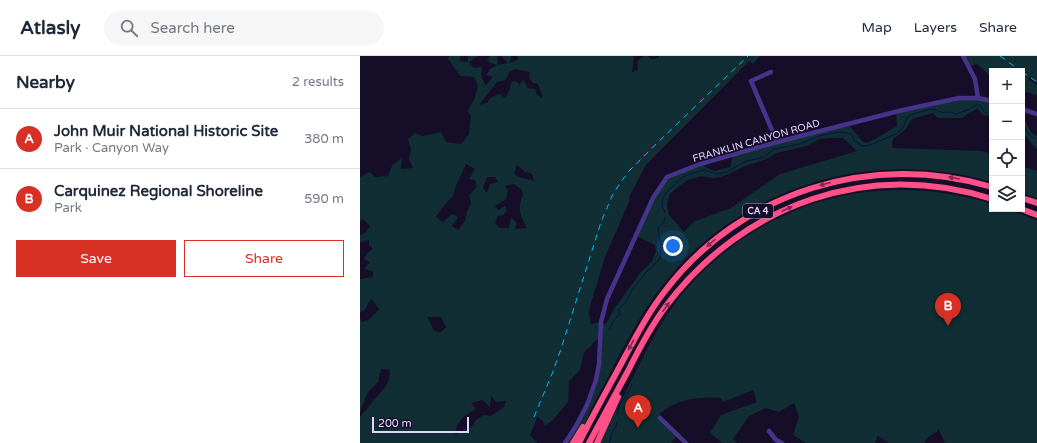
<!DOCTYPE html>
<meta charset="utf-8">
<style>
:root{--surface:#fff;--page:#f6f6f7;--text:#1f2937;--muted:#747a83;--line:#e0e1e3;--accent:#d93025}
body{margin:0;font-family:"Varela Round",sans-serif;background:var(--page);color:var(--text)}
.controls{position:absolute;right:12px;top:12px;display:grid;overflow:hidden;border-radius:0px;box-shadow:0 1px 3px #0004}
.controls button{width:36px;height:36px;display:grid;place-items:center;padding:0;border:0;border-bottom:1px solid var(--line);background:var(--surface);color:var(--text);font:20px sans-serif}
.scale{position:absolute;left:12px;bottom:10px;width:97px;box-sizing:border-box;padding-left:4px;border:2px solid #e0d5ff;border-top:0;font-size:11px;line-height:14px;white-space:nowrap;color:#e0d5ff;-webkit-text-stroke:3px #160d28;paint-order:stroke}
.you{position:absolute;left:313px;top:190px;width:14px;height:14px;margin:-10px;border:3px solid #fff;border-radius:50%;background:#1a73e8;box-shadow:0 0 0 6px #1a73e833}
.badge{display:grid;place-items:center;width:26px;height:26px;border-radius:50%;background:var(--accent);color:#fff;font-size:13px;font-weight:700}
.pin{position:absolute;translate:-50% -33px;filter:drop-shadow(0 1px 2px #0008)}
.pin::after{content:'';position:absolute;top:21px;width:14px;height:12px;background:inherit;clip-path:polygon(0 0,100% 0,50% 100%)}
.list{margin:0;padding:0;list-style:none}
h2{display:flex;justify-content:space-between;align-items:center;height:52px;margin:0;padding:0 16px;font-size:17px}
h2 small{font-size:13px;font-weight:400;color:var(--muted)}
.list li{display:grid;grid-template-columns:26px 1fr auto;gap:12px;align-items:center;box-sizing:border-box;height:60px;padding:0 16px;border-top:1px solid var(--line)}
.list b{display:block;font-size:15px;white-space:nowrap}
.list p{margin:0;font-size:13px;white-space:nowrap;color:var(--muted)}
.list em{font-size:13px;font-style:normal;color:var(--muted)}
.actions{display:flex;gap:8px;padding:12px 16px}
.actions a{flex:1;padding:9px 0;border:1px solid var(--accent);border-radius:0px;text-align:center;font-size:14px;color:var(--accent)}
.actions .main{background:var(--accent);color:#fff}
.icon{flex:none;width:22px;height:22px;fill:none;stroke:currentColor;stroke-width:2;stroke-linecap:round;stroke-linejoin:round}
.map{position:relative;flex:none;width:677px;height:387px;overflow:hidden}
header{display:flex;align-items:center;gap:24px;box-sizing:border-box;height:56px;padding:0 20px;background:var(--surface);border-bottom:1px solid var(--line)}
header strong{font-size:19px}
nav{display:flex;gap:22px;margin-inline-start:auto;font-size:14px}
.search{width:280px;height:36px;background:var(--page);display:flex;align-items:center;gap:10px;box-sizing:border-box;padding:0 14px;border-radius:22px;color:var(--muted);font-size:15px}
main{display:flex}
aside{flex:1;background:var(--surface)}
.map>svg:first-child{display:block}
</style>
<header>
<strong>Atlasly</strong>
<div class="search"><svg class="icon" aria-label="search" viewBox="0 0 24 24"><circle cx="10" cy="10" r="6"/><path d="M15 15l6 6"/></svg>Search here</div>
<nav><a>Map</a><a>Layers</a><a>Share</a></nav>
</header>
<main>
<aside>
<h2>Nearby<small>2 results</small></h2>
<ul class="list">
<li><span class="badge">A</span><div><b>John Muir National Historic Site</b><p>Park · Canyon Way</p></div><em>380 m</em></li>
<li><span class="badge">B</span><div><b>Carquinez Regional Shoreline</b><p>Park</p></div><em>590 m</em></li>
</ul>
<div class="actions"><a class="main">Save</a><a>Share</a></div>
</aside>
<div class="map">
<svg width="677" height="387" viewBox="0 0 677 387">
<rect width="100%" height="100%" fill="#160d28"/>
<path fill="#102e33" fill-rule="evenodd" d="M89,0h12l-2,5 9,1v-6h10l-9,6 5,6 8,-1c-1,7 -1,12 4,18l7,-8 -7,-2 4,-6 7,-4 -7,-2 -3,-3 3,-4h8l-1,1 1,8 10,-2 -6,-6v-1h9v2l-2,5 9,-3 -1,-4h117l-2,16 6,-2 -1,-9 7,-5h4l3,3 8,-1v-2h101l-7,8 -4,-3 -103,104 -16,30 -1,7 -24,55 -15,49 -1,9 2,9 10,-2 5,2 8,-15 27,-37 11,-11 4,-10 -1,-6 -19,-9 17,-38 14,-21 33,-13 14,7 16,-4 3,-12 115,-31 14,17 4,2 9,-4 22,-13 -1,-14 63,-14 33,3v15l-9,-1 -5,-6 -9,4 -7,5h-24l-5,-5 -21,6 -6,10 -13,10 -1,9 90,3 10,4v27c-96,-28 -198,-10 -278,52 -19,15 -36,31 -51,51 -17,21 -30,45 -43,69 -10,20 -21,40 -31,59l-1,7 -15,23h-8l11,-17 20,-46 4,-44 -10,11 -6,5 -4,18 -11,11 -1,21 -15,18 -9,6 -1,-5 -3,-1 -2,-4 -8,19 7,8h-177v-26l26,-31 3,-7 1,-9 -9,-1 -3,13 -10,10 -8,20v-94l2,4 7,-2 10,-11 -8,-10 -7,12 -4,1c0,-11 0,-22 0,-33l13,-2v-6l-9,-2 6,-7 -6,-3 3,-6 6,-4 -4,-4v-5l-8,2 -1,-1v-6l4,-1 6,-8 -7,-7 -3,2v-44l10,-5 5,5 13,-1 4,-10 10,-9 -1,12 12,-1 -4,-9 2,-10 -3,-10 7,-6 8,3 18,-4 5,10 15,2 8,-10 2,-18 -4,-5 7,-11 4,-14 -4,-9 -14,-1 -12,-17zM155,13l15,3 -1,6 4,5 5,1 5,14 -6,-3 -2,-6 -7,-1 -5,-9 -4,8 -1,-5 -6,-1c-3,7 -2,11 -7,17l-5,-4 -10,4 -3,5 -8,2 18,-23 9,-2 3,-8zM471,82h12l14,13 -77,23 -49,34 -38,14 -9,10 -15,-17 -2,-11 3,-10 9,-8 9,-6 14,-4 10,2 9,-1 10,-4 12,-6 26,-9 7,-5 31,-7 12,-7zM106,108l9,5 -6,10 7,2v7l-7,7 2,9 -4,8 -2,9 -7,9 -6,-4 6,-9 -6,-3 -9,8 -7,-5 9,-13 8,-8 2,-8zM157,109l8,7 7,2 2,7 -15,-4 -5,-3zM127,121h8l3,5 -8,2 -3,9 -4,-5zM154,128l7,5 2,6c-6,14 -3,20 4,33l-12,1 2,-6 -6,-6 -2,11h-9l-5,-5 3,-7 5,-1 4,-4 -2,-5 -7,4 -3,-4 11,-7 2,-9 -3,-4zM67,261h14l5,10 -5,5 -7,-1 -3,-7zM131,339l5,7 10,-1 -2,6 -13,9 -7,-1 -8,5c-5,9 -11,12 -21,14 2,-14 10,-19 21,-25l-5,-6 11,-3 8,7z
M603,0h74v26l-7,-5 -2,2 9,6v10l-15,-4v-20h-30v7l-15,-14 -8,3z
M662,53l3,1v11l6,11 6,4v13l-7,-7 -8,-10z
M662,110l15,5v27l-15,-5z
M546,134c30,1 58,5 86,14v5h14l31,11v223h-92l-7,-15v3l-11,7 -3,5h-35l-11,-7 -3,7h-69l-13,-8 6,-18 -5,-14 -15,9 -13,-4 -17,8 -16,23 4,4h-15l-12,-10 11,-18 36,-13 -4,-12 -30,12 -3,-4c-25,-1 -39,0 -60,15v5l18,17 -7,8h-72c8,-16 17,-32 25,-48 14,-27 26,-55 43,-80 42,-63 111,-108 185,-121 18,-3 36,-4 54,-4z"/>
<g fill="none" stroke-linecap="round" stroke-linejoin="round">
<path stroke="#061349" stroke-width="1" d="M662,63c2,9 5,15 13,20
M305,156l-3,-6v-5l3,-7 15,-15 7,-4 17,-5 12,4 11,-2 19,-11 16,-3 5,-3 7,-6 26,-5 19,-8 20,-4 9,1 4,2 2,5 8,6 8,-1 26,-11 7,-6 4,-10 3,-3 20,-6 7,1 5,3 8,-1 6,2 12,-4 8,-5h4l4,7 5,2 3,-1
M250,273l4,-9 5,-5v-6l7,-7 5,-10 16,-21 9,-8 4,-5 1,-11 -3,-16v-4c3,-2 7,-5 7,-10
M257,359l3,-11 6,-8 6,-11
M249,387l1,-1 1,-8 5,-7 1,-5"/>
<path stroke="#46348b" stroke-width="4.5" d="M603,0l12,23 3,19
M411,16l-20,9 26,61
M662,53l15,5
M300,362l26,25
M409,375l7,9 6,3
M205,387l11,-17 11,-21 9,-25 3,-16 2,-42 6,-23 46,-101 14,-21 33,-13 77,-22 126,-32 56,-12h19l14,3"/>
<path stroke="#ff5087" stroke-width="6" d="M662,142l15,5
M661,153l16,6
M213,387l10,-16
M219,387c13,-26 27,-51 41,-77 14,-26 27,-52 45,-75 76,-100 208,-140 327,-104
M229,387c13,-24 26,-48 39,-72 11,-22 23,-45 38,-65 77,-102 203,-147 326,-107
M237,387l21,-46"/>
<path stroke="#01bcff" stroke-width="1" stroke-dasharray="6 5" stroke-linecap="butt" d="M640,0l21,15
M662,16l15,10
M174,361l18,-43 9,-25 40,-127 11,-26 8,-13 10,-13 25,-25 93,-89"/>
</g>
<defs><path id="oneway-solid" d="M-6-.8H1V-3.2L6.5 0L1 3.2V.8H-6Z"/></defs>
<g fill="#7f2b53">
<use href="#oneway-solid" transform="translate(594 122) rotate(-170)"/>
<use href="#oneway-solid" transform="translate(465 128) rotate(165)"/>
<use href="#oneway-solid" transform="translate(427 153) rotate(-24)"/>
<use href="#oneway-solid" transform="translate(351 187) rotate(140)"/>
<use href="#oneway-solid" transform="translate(306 251) rotate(-54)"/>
<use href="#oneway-solid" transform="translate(271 289) rotate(118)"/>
</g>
<g text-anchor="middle" stroke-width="3.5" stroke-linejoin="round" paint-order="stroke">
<rect fill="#160d28" stroke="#a399be" stroke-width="1" x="383" y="148" width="30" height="14" rx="3"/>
<g font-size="9" font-weight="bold" fill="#e0d5ff">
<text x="398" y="158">CA 4</text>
</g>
<g font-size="10" fill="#e0d5ff" stroke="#160d28">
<text transform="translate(396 84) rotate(-16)" y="4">FRANKLIN CANYON ROAD</text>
</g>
</g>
</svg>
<div class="controls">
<button>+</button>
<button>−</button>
<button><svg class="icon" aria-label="locate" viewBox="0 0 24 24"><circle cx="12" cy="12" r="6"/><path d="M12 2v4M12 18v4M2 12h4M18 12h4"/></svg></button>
<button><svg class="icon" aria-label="layers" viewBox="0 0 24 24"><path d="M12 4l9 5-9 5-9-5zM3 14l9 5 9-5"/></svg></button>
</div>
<div class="scale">200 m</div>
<div class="you"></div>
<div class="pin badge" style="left:278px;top:372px">A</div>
<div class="pin badge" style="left:588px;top:270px">B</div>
</div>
</main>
